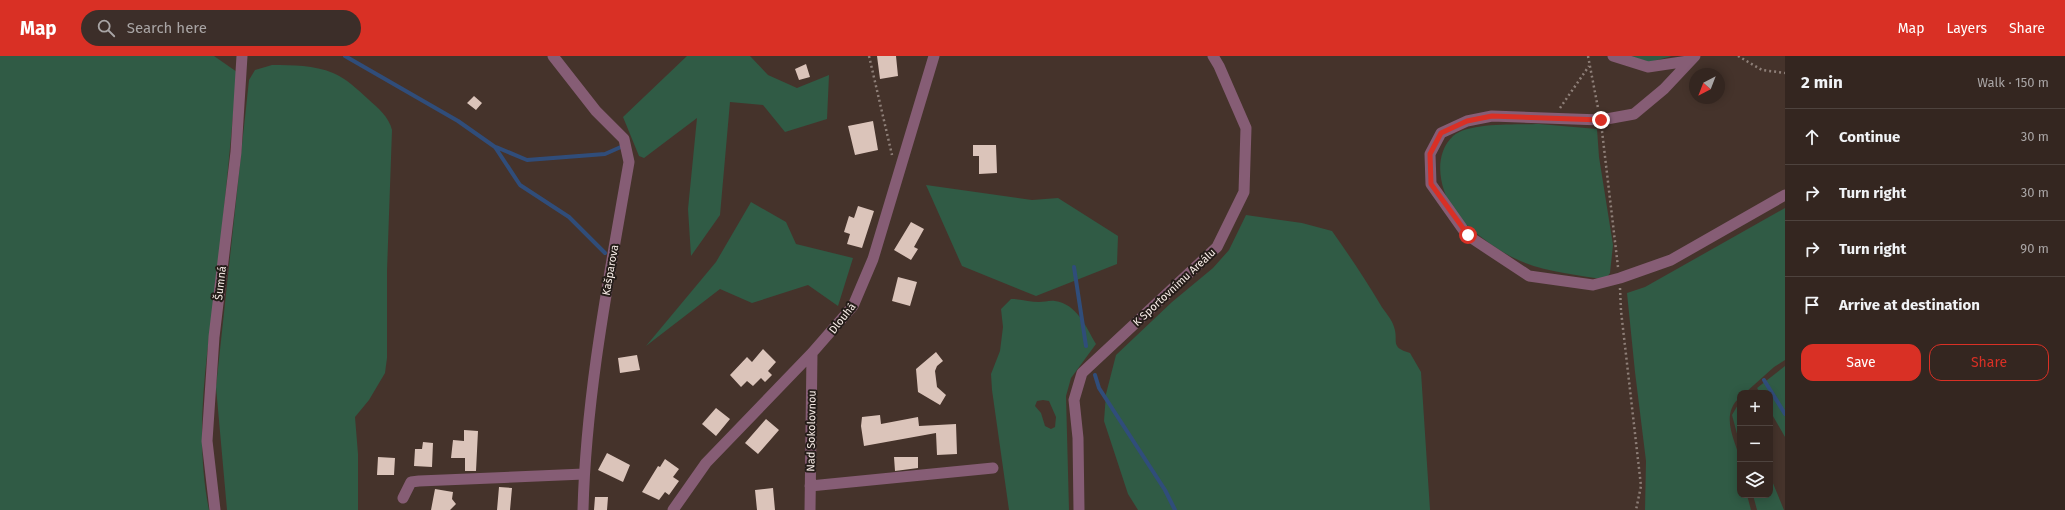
<!DOCTYPE html>
<meta charset="utf-8">
<style>
:root{--surface:#342620;--page:#3c2e29;--text:#f1f3f6;--muted:#a9a5a5;--line:#4e433e;--accent:#d93025}
body{margin:0;font-family:"Fira Sans",sans-serif;background:var(--page);color:var(--text)}
.controls{position:absolute;right:12px;bottom:12px;display:grid;overflow:hidden;border-radius:8px;box-shadow:0 2px 10px #0003}
.controls button{width:36px;height:36px;display:grid;place-items:center;padding:0;border:0;border-bottom:1px solid var(--line);background:var(--surface);color:var(--text);font:20px sans-serif}
.compass{position:absolute;left:1689px;top:12px;width:36px;height:36px;border-radius:50%;background:var(--surface);box-shadow:0 2px 10px #0003;rotate:222deg}
.stop{position:absolute;width:12px;height:12px;margin:-9px;border:3px solid #d93025;border-radius:50%;background:#fff}
.stop.end{background:#d93025;border-color:#fff;box-shadow:0 1px 4px #0008}
.list{margin:0;padding:0;list-style:none}
h2{display:flex;justify-content:space-between;align-items:center;height:52px;margin:0;padding:0 16px;font-size:17px}
h2 small{font-size:13px;font-weight:400;color:var(--muted)}
.list li{display:grid;grid-template-columns:26px 1fr auto;gap:12px;align-items:center;box-sizing:border-box;height:56px;padding:0 16px;border-top:1px solid var(--line)}
.list b{display:block;font-size:15px;white-space:nowrap}
.list em{font-size:13px;font-style:normal;color:var(--muted)}
.actions{display:flex;gap:8px;padding:12px 16px}
.actions a{flex:1;padding:9px 0;border:1px solid var(--accent);border-radius:12px;text-align:center;font-size:14px;color:var(--accent)}
.actions .main{background:var(--accent);color:#fff}
.icon{flex:none;width:22px;height:22px;fill:none;stroke:currentColor;stroke-width:2;stroke-linecap:round;stroke-linejoin:round}
.map{position:relative;flex:none;width:1785px;height:454px;overflow:hidden}
header{display:flex;align-items:center;gap:24px;box-sizing:border-box;height:56px;padding:0 20px;background:var(--accent);color:#fff}
header strong{font-size:19px}
nav{display:flex;gap:22px;margin-inline-start:auto;font-size:14px}
.search{width:280px;height:36px;background:var(--page);display:flex;align-items:center;gap:10px;box-sizing:border-box;padding:0 14px;border-radius:22px;color:var(--muted);font-size:15px}
main{display:flex}
aside{flex:1;background:var(--surface)}
.map>svg:first-child{display:block}
</style>
<header>
<strong>Map</strong>
<div class="search"><svg class="icon" aria-label="search" viewBox="0 0 24 24"><circle cx="10" cy="10" r="6"/><path d="M15 15l6 6"/></svg>Search here</div>
<nav><a>Map</a><a>Layers</a><a>Share</a></nav>
</header>
<main>
<div class="map">
<svg width="1785" height="454" viewBox="0 0 1785 454">
<rect width="100%" height="100%" fill="#45332b"/>
<path fill="#305b45" fill-rule="evenodd" d="M0,0h214l23,16c-6,66 -12,131 -19,196 -10,81 -25,162 -9,242h-209z
M687,0h63l18,19 29,13 32,-13 -2,44 -42,13 -22,-27 -33,-3 -10,113 -29,41 -3,-47 9,-91 -53,40 -5,-2 -16,-39z
M1628,0h44l-22,6z
M272,9c21,0 42,0 61,8 13,5 25,17 35,26 10,9 21,18 24,31l-5,141v87l-2,15 -16,27 -14,17 3,37v56h-131l-11,-123 33,-307 6,-10z
M1539,68l58,5 2,28 14,88 -3,28 -5,7c-30,-6 -64,-8 -91,-22 -17,-8 -49,-31 -60,-47 -14,-21 -22,-55 -1,-75 16,-14 65,-11 86,-12z
M926,129l106,15 26,-2 60,38 -1,28 -81,32 -74,-30z
M751,146l35,20 10,22 57,14 -15,48 -30,-21 -56,18 -32,-14 -74,57 70,-84z
M1785,152v152l-11,7 -29,26h-5v4c-21,19 -4,43 0,64 2,11 0,23 0,34h7l4,15h-106l1,-49 -11,-89 -8,-79 18,-6z
M1246,159l56,8 30,8c17,24 33,48 48,73 4,7 12,15 14,23 5,14 -5,20 16,26l11,19 9,138h-292l-10,-16 -24,-73 2,-27 10,-39 56,-53 41,-34 16,-18z
M1011,243c10,0 19,3 28,3 5,0 11,-2 16,-1 22,3 31,26 41,43l-25,34 -5,18 3,114h-60l-17,-120 -1,-16 9,-23 3,-24 -2,-18zM1043,344l6,1 7,16 -1,10 -4,2 -6,-3 -4,-13 -6,-7 2,-5z
M1785,310v71l-15,-26v-18h-10l-3,-5z
M1739,347l1,3v39l-8,-30z
M1770,420l14,34h-27l-4,-15h17z"/>
<g fill="none" stroke-linecap="round" stroke-linejoin="round">
<path stroke="#304d7a" stroke-width="4" d="M345,0l113,65 37,26 25,38 49,32 36,36
M496,91l31,13 78,-6 18,-8
M1074,211l12,79
M1095,319l4,13 66,102 10,20
M1764,324l21,34"/>
</g>
<path fill="#dbc4ba" d="M877,0h19l2,20 -18,3z
M806,8l4,13 -11,3 -4,-11z
M474,40l8,7 -6,7 -9,-7z
M873,65l5,29 -23,5 -7,-29z
M973,89h23l1,28 -18,1v-18h-6z
M858,150l16,5 -12,37 -15,-4 3,-10 -6,-2 5,-16 5,2z
M911,166l13,7 -10,18 4,2 -7,11 -17,-10z
M898,221l19,5 -7,24 -18,-5z
M763,293l13,13 -8,9 4,4 -7,7 -4,-4 -8,8 -6,-5 -6,6 -11,-12 17,-18 5,5z
M936,296l7,9 -6,5 -2,5 2,16 9,8 -6,10 -22,-13 -2,-23z
M637,299l3,15 -20,3 -2,-15z
M716,352l14,11 -14,17 -14,-12z
M880,359l1,9 37,-7 1,9 37,-2 1,30 -20,1 -1,-22 -72,13 -3,-20 1,-9z
M766,363l13,11 -21,24 -13,-11z
M464,374l14,1 -2,40h-11v-13h-14l2,-18 11,1z
M423,386l10,1 -1,24 -18,-1 1,-17h7z
M607,397l23,12 -7,17 -25,-12z
M378,401l17,1 -1,17h-17z
M894,401h24v11l-23,3z
M665,403l14,10 -6,8 6,4 -10,14 -4,-3 -6,8 -17,-8 16,-26 2,1z
M499,431l13,1 -2,22h-13z
M773,432l2,22h-18l-2,-20z
M435,433l18,3 -1,7 4,5 -6,6h-19z
M595,441h13l-1,13h-13z"/>
<g fill="none" stroke-linecap="round" stroke-linejoin="round">
<path stroke="#8e7f78" stroke-width="2.5" stroke-dasharray="2 3" stroke-linecap="butt" d="M869,0l23,99
M1588,0l10,52
M1738,0l24,14 23,3
M1560,52l29,-42
M1602,75l16,136
M1620,232l1,23 20,175 -5,24"/>
<path stroke="#865d75" stroke-width="11" d="M553,0l43,55 28,28 5,23c-20,116 -43,231 -46,348
M1613,0l35,11 40,-6
M1695,0l-31,33 -30,25 -33,6 -109,-4 -25,5 -26,12 -11,21 1,30 36,51 62,41 64,9 27,-7 51,-18 114,-65
M810,430l183,-18
M403,442l8,-16 8,-1 165,-7
M215,454l-8,-69 7,-104 22,-185 6,-96
M673,454l33,-47 106,-110 41,-47 20,-47 61,-203
M810,454l2,-157
M1079,454l-1,-72 -4,-38 8,-27 135,-126 27,-55 2,-64 -27,-62 -6,-10"/>
</g>
<g fill="none" stroke-linecap="round" stroke-linejoin="round">
<path stroke="#d93025" stroke-width="5" d="M1468,179l-37,-51 -1,-30 11,-21 26,-12 25,-5 109,4"/>
</g>
<g text-anchor="middle" stroke-width="4" stroke-linejoin="round" paint-order="stroke">
<g font-size="11" fill="#f9eee8" stroke="#251d19">
<text transform="translate(610 214) rotate(-80)" y="4">Kašparova</text>
<text transform="translate(220 227) rotate(-83)" y="4">Šumná</text>
<text transform="translate(1174 231) rotate(-43)" y="4">K Sportovnímu Areálu</text>
<text transform="translate(842 262) rotate(-52)" y="4">Dlouhá</text>
<text transform="translate(811 375) rotate(-89)" y="4">Nad Sokolovnou</text>
</g>
</g>
</svg>
<div class="controls">
<button>+</button>
<button>−</button>
<button><svg class="icon" aria-label="layers" viewBox="0 0 24 24"><path d="M12 4l9 5-9 5-9-5zM3 14l9 5 9-5"/></svg></button>
</div>
<svg class="compass" viewBox="-18 -18 36 36"><path d="M0-13l5 13h-10z" fill="#e53935"/><path d="M0 13l5-13h-10z" fill="#a9a5a5"/></svg>
<div class="stop" style="left:1468px;top:179px"></div>
<div class="stop end" style="left:1601px;top:64px"></div>
</div>
<aside>
<h2>2 min<small>Walk · 150 m</small></h2>
<ul class="list">
<li><svg class="icon" aria-label="ahead" viewBox="0 0 24 24"><path d="M12 20V5M6 11l6-6 6 6"/></svg><div><b>Continue</b></div><em>30 m</em></li>
<li><svg class="icon" aria-label="right" viewBox="0 0 24 24"><path d="M7 20v-9h11M14 6l5 5-5 5"/></svg><div><b>Turn right</b></div><em>30 m</em></li>
<li><svg class="icon" aria-label="right" viewBox="0 0 24 24"><path d="M7 20v-9h11M14 6l5 5-5 5"/></svg><div><b>Turn right</b></div><em>90 m</em></li>
<li><svg class="icon" aria-label="arrive" viewBox="0 0 24 24"><path d="M6 21V4h12l-3 4 3 4H6"/></svg><div><b>Arrive at destination</b></div></li>
</ul>
<div class="actions"><a class="main">Save</a><a>Share</a></div>
</aside>
</main>
